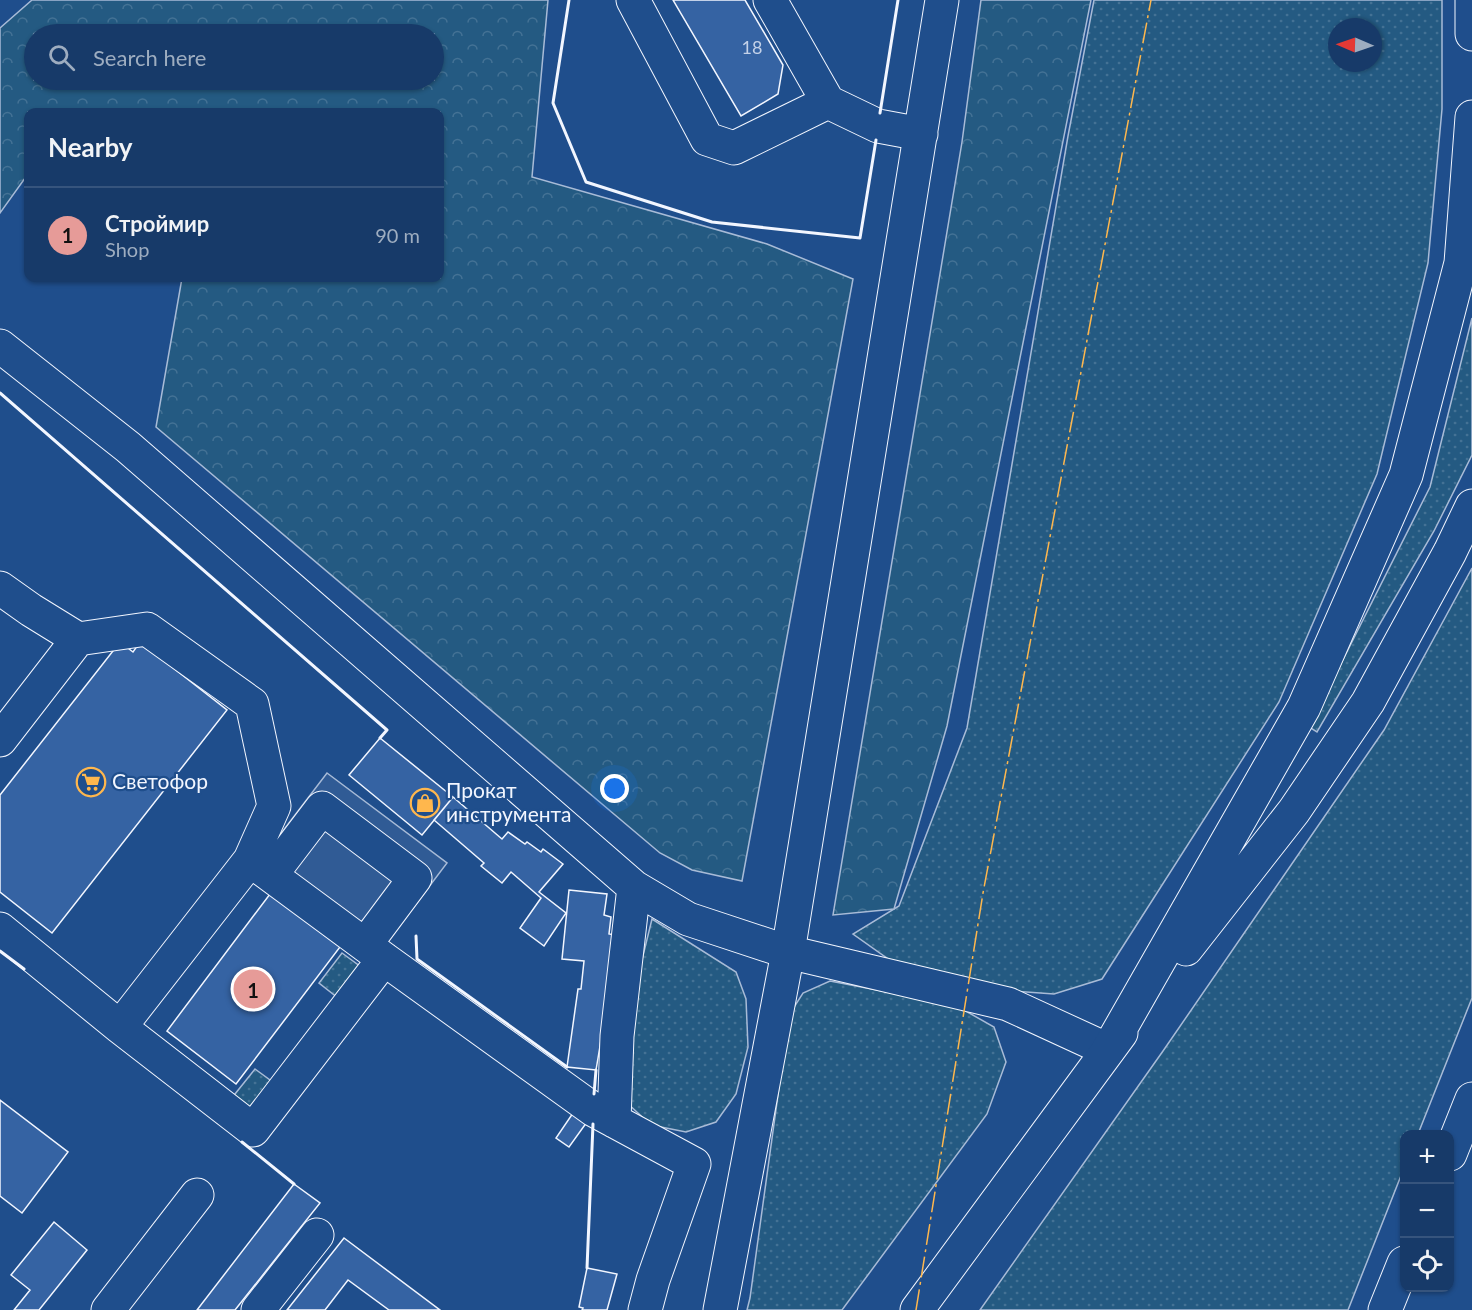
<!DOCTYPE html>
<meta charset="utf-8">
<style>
:root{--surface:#173a69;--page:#20416f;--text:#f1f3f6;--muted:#9eadc0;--line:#36547d;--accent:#e69b98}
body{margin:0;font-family:Lato,sans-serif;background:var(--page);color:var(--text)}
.controls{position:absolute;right:18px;bottom:18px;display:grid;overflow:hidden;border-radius:12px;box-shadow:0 2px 4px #0004}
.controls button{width:54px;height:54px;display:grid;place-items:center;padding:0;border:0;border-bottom:2px solid var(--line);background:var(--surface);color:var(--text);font:30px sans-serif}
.compass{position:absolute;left:1328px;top:18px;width:54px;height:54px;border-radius:50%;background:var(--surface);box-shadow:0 2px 4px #0004;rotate:272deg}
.you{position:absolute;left:615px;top:789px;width:21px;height:21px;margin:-15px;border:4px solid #fff;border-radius:50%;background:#1a73e8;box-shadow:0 0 0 9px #1a73e833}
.badge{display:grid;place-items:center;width:39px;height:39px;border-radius:50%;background:var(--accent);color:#111;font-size:20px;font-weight:700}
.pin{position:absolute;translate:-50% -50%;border:3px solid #fff;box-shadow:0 2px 6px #0006}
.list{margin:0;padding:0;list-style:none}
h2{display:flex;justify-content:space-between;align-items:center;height:78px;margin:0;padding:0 24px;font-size:26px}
h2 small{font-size:20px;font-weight:400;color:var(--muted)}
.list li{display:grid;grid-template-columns:39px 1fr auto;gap:18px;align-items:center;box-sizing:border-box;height:96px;padding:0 24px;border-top:2px solid var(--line)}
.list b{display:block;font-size:22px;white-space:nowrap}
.list p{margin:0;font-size:20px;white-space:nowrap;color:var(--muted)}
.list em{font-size:20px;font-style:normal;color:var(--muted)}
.icon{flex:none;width:33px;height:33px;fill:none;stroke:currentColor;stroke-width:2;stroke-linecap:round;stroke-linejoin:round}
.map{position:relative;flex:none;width:1472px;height:1310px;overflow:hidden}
.search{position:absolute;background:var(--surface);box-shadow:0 2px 4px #0004;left:24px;top:24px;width:420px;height:66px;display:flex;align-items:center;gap:15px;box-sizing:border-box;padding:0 21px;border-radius:33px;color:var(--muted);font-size:22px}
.panel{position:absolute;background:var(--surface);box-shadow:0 2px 4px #0004;left:24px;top:108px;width:420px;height:174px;border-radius:12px}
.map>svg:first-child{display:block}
</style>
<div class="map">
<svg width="1472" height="1310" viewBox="0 0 1472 1310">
<defs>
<pattern id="green-dots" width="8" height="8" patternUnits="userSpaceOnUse" patternTransform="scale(1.5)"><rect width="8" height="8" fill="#245a82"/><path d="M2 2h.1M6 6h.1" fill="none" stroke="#447295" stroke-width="1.8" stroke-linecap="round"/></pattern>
<pattern id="forest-crowns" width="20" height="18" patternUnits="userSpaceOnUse" patternTransform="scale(1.5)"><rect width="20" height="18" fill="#245a82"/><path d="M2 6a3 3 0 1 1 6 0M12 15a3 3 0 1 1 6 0" fill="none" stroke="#447295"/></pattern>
</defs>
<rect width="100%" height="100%" fill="#1f4e8c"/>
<path fill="url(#green-dots)" stroke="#a8bbd7" stroke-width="1.5" fill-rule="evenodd" d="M1094,0h348v109l-14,154 -51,211 -98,228 -177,277 -48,15 -80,-6 -80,-25 -41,-29 46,-28 68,-178 101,-592zM1337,27h36v36h-36z
M1472,318v137l-38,76 -117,201 -8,-5 121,-240z
M1472,568v430l-54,136h-14v34l-56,142h-368l183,-259 221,-321z
M652,919l84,53 10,27 2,48 -12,47 -20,28 -30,10 -35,-7 -25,-23 -1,-73z
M342,953l19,14 -23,31 -19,-15z
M830,981l125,24 39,22 12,35 -19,52 -145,196h-95l3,-12 39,-283 14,-22z
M255,1069l19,14 -24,31 -19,-15z"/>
<path fill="url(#forest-crowns)" stroke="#a8bbd7" stroke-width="1.5" fill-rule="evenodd" d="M32,0h516l-16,177 235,67 86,35 -111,602 -50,-11 -32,-17 -504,-426 26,-149h258v-166h-412v62l-28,39v-185zM34,34h400v46h-400z
M981,0h110l-144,726 -53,183 -61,6 129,-773z"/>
<path fill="#305b95" stroke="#a8bbd7" stroke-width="1.5" d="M327,773l120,90 -74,98 -120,-91z"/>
<path fill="#3563a3" stroke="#f2f6ff" stroke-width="1.5" d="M673,0h72l38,65 -5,29 -37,22z
M120,642l13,10 7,-10 87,68 -175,223 -52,-41v-97z
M380,738l73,59 -31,38 -73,-60z
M453,797l49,42 6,-7 17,12 2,-2 14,10 2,-3 20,15 -24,28 27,21 -22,33 -24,-18 21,-30 -30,-26 -9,11 -21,-17 3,-3 -50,-43z
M569,890l38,4 -3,21 7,2 -2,17 6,1 -1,28 -18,107 -29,-3 11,-78h3l3,-28 -22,-2z
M270,894l70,53 -104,137 -69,-53z
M0,1100l68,52 -46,61 -22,-17z
M573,1113l14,9 -18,25 -13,-9z
M294,1184l26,19 -85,107h-38z
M54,1222l33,28 -48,60h-25l16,-20 -19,-15z
M344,1238l96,72h-51l-41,-30 -23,30h-38z
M587,1268l30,6 -10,36h-25l1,-2 -4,-1z"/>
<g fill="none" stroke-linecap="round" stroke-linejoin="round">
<g stroke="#f2f6ff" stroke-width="35">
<path id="minor" d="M633,0l74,139 27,9 94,-46
M770,0l58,102 50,24 43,8
M0,346l128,101 506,440 54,32 100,33 220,52 100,46
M0,588l31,22 47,29 69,-10 105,75 22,102 -24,54 134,99 210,151 100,54 -41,116 -8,30
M0,740l78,-101
M271,875l51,-67 93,70 -50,67
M0,929l120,98 133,103 131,-171
M120,1027l130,-167
M614,1121l3,-85 17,-149
M108,1310l89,-115
M258,1310l59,-75
M720,1310l68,-358 154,-952"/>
</g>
<g stroke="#f2f6ff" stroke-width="35">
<path id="major" d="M1472,0v34
M1186,949l108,-138 74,-109 82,-150 22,-46
M1108,1050l196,-343 102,-232 55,-212 11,-146
M1450,1154l22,-55
M917,1310l204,-277
M1385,1310l19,-47"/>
</g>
<use href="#minor" stroke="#1f4e8c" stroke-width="33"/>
<use href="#major" stroke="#1f4e8c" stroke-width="33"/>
<path stroke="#f2f6ff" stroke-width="3" d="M569,0l-16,103 33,79 126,40 148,16 16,-98
M880,113l18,-113
M0,393l387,337 -7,8
M416,936l1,23 150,108
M0,951l24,18
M594,1094l2,-24
M242,1142l52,42
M587,1268l6,-144"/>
<path stroke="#ffb74d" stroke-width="1.5" stroke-dasharray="21 4.5 3 4.5" stroke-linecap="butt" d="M916,1310l67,-417 168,-893"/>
</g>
<defs>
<g id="supermarket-ring" transform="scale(1.5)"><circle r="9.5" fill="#1f4e8c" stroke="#ffb74d" stroke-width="1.5"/><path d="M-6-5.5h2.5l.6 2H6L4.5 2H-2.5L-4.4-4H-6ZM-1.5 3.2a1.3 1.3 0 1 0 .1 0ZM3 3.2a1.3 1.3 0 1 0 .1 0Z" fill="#ffb74d"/></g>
<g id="shop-ring" transform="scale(1.5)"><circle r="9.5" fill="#1f4e8c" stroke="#ffb74d" stroke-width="1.5"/><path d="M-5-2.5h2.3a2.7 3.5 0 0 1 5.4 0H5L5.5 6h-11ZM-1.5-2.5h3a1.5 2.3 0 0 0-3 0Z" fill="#ffb74d"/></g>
</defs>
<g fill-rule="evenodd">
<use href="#supermarket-ring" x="91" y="782"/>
<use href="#shop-ring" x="425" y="803"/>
</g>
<g text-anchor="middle" stroke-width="4.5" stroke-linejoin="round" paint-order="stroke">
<g font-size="18" fill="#c3d1e8">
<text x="752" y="54">18</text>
</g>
<g font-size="21" fill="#f2f6ff" stroke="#1f4e8c" text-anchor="start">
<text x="112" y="789">Светофор</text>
<text x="446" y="798">Прокат<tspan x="446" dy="24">инструмента</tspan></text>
</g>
</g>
</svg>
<div class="controls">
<button>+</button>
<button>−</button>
<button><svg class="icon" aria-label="locate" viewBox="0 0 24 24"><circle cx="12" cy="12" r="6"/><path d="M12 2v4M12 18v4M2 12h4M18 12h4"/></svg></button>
</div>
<svg class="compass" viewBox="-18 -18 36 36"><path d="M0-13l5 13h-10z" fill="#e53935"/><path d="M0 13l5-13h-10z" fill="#9eadc0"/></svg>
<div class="you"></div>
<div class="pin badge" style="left:253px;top:989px">1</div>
<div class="search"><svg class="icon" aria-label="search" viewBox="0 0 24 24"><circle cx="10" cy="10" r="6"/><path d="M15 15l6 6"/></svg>Search here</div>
<section class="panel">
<h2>Nearby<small></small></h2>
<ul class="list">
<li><span class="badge">1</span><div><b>Строймир</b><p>Shop</p></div><em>90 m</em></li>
</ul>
</section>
</div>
